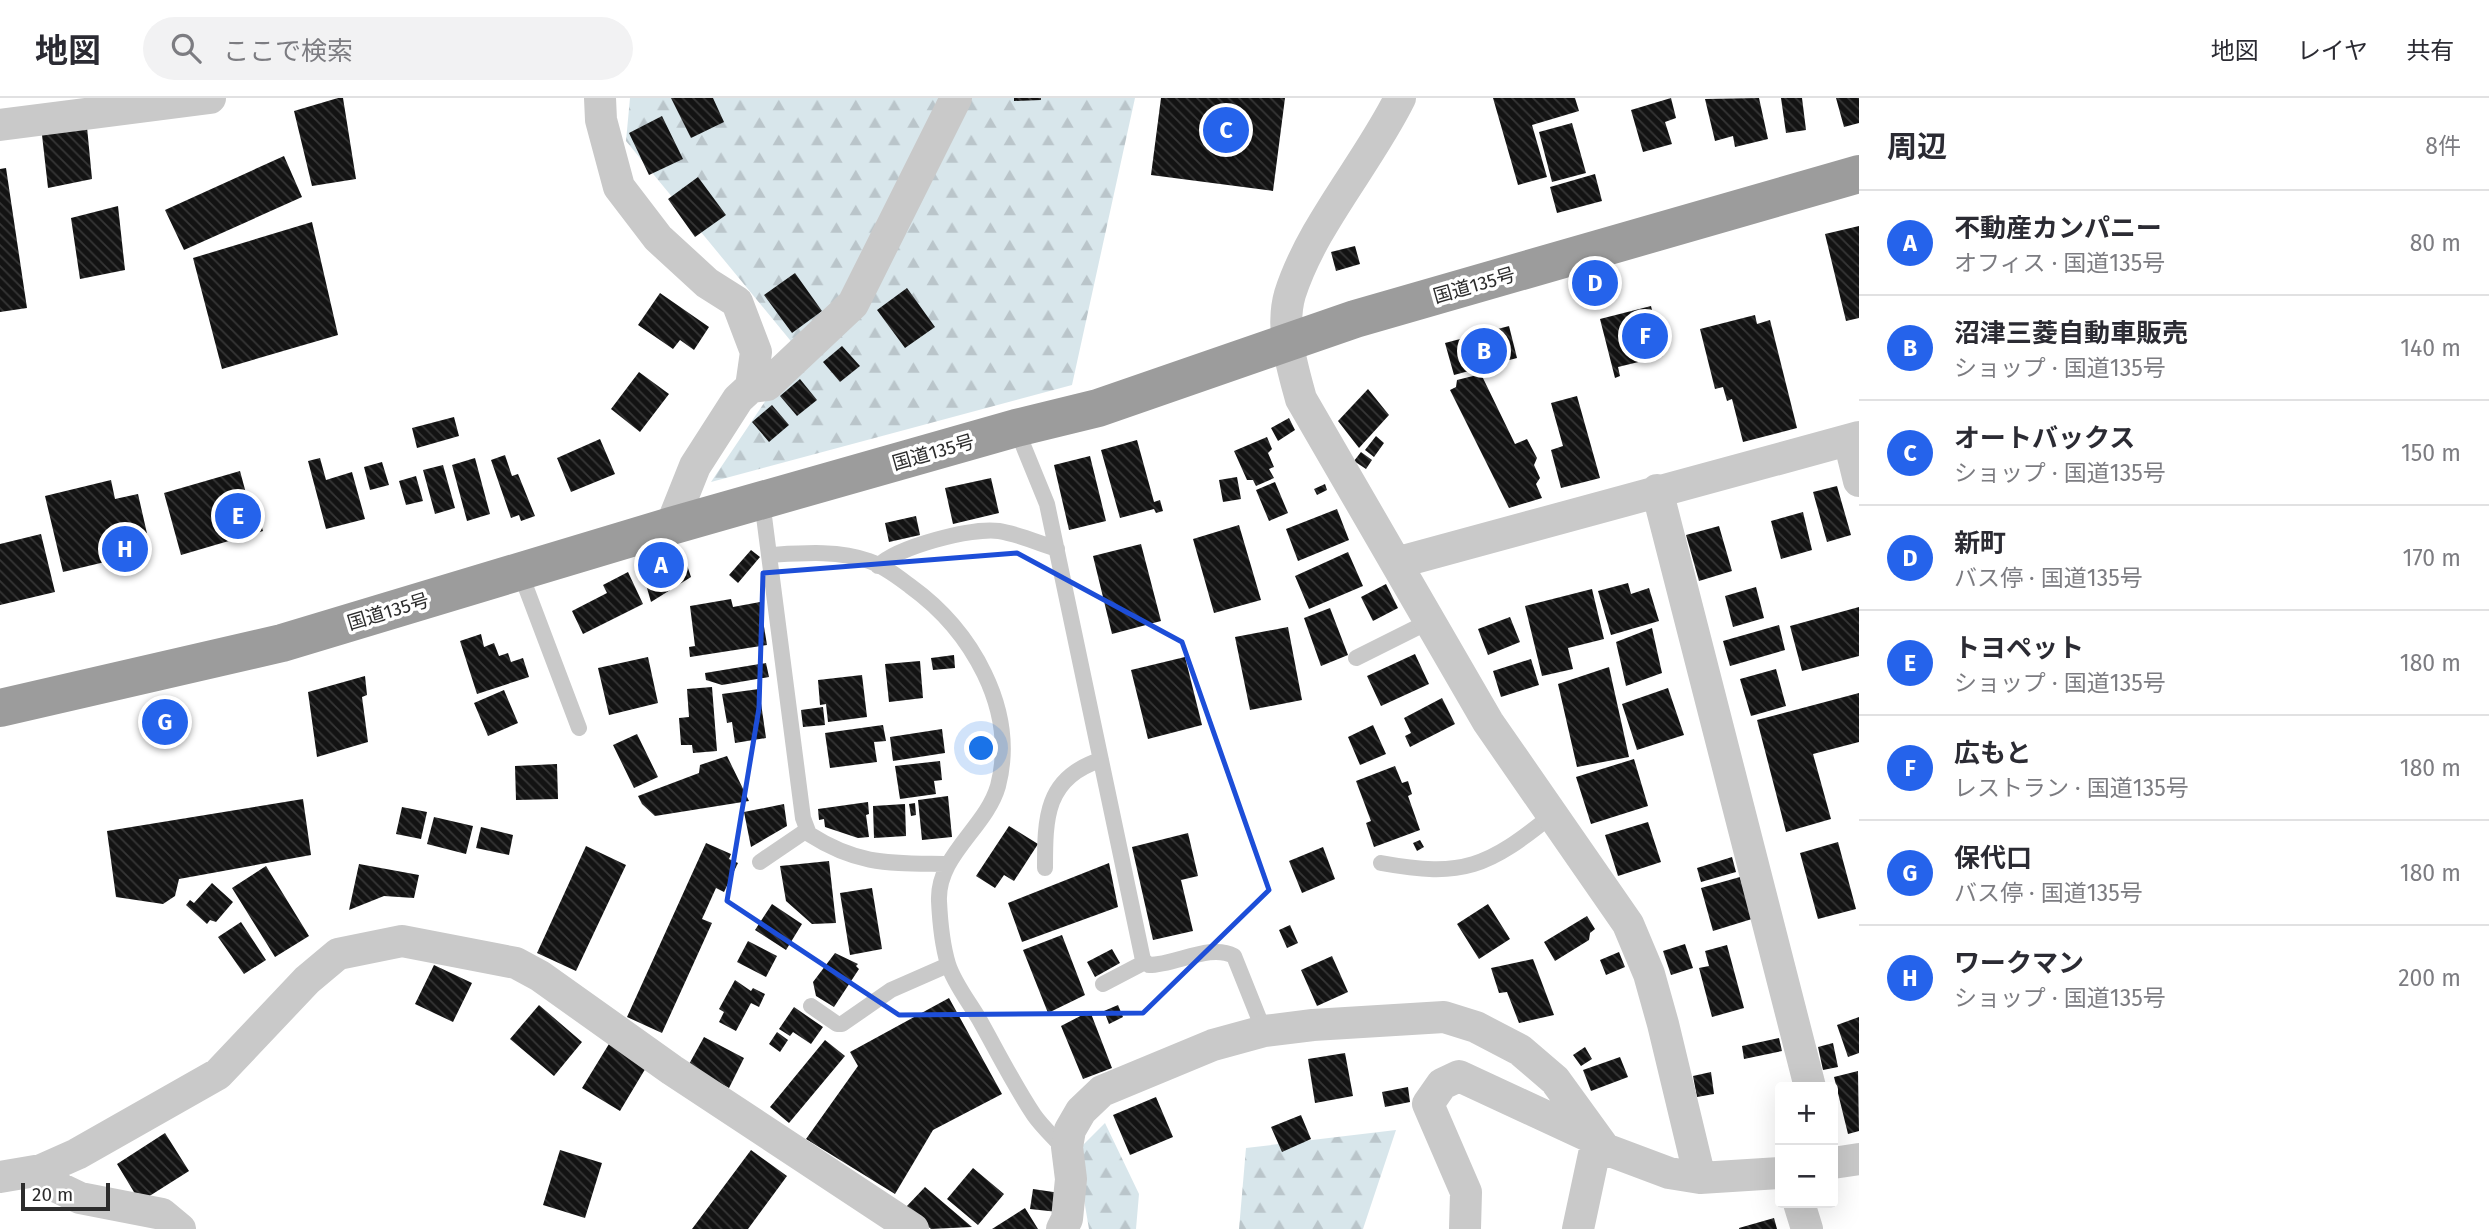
<!DOCTYPE html>
<html lang="ja">
<meta charset="utf-8">
<style>
:root{--surface:#fff;--page:#f2f2f3;--text:#2b2b33;--muted:#7c7c81;--line:#e1e1e2;--accent:#2563eb}
body{margin:0;font-family:"Fira Sans","Noto Sans JP",sans-serif;background:var(--page);color:var(--text)}
.controls{position:absolute;right:21px;bottom:21px;display:grid;overflow:hidden;border-radius:7px;box-shadow:0 7px 28px #0002}
.controls button{width:63px;height:63px;display:grid;place-items:center;padding:0;border:0;border-bottom:2px solid var(--line);background:var(--surface);color:var(--text);font:35px sans-serif}
.scale{position:absolute;left:21px;bottom:18px;width:89px;box-sizing:border-box;padding-left:7px;border:4px solid #2c2c2c;border-top:0;font-size:19px;line-height:24px;white-space:nowrap;color:#2c2c2c;-webkit-text-stroke:5px #fff;paint-order:stroke}
.you{position:absolute;left:982px;top:651px;width:24px;height:24px;margin:-18px;border:5px solid #fff;border-radius:50%;background:#1a73e8;box-shadow:0 0 0 10px #1a73e833}
.badge{display:grid;place-items:center;width:46px;height:46px;border-radius:50%;background:var(--accent);color:#fff;font-size:23px;font-weight:700}
.pin{position:absolute;translate:-50% -50%;border:4px solid #fff;box-shadow:0 2px 7px #0006}
.list{margin:0;padding:0;list-style:none}
h2{display:flex;justify-content:space-between;align-items:center;height:91px;margin:0;padding:0 28px;font-size:30px}
h2 small{font-size:23px;font-weight:400;color:var(--muted)}
.list li{display:grid;grid-template-columns:46px 1fr auto;gap:21px;align-items:center;box-sizing:border-box;height:105px;padding:0 28px;border-top:2px solid var(--line)}
.list b{display:block;font-size:26px;white-space:nowrap}
.list p{margin:0;font-size:23px;white-space:nowrap;color:var(--muted)}
.list em{font-size:23px;font-style:normal;color:var(--muted)}
.icon{flex:none;width:38px;height:38px;fill:none;stroke:currentColor;stroke-width:2;stroke-linecap:round;stroke-linejoin:round}
.map{position:relative;flex:none;width:1859px;height:1131px;overflow:hidden}
header{display:flex;align-items:center;gap:42px;box-sizing:border-box;height:98px;padding:0 35px;background:var(--surface);border-bottom:2px solid var(--line)}
header strong{font-size:33px}
nav{display:flex;gap:38px;margin-inline-start:auto;font-size:24px}
.search{width:490px;height:63px;background:var(--page);display:flex;align-items:center;gap:18px;box-sizing:border-box;padding:0 24px;border-radius:38px;color:var(--muted);font-size:26px}
main{display:flex}
aside{flex:1;background:var(--surface)}
.map>svg:first-child{display:block}
</style>
<header>
<strong>地図</strong>
<div class="search"><svg class="icon" aria-label="search" viewBox="0 0 24 24"><circle cx="10" cy="10" r="6"/><path d="M15 15l6 6"/></svg>ここで検索</div>
<nav><a>地図</a><a>レイヤ</a><a>共有</a></nav>
</header>
<main>
<div class="map">
<svg width="1859" height="1131" viewBox="0 0 1859 1131">
<defs>
<pattern id="forest-firs" width="22" height="20" patternUnits="userSpaceOnUse" patternTransform="scale(1.75)"><rect width="22" height="20" fill="#d8e6eb"/><path d="M5 1l3.5 6h-7zM16 11l3.5 6h-7z" fill="#bac5ca"/></pattern>
<pattern id="building-back-hatch" width="6" height="6" patternUnits="userSpaceOnUse" patternTransform="scale(1.75)"><rect width="6" height="6" fill="#131313"/><path d="M-1 5l2 2M0 0l6 6M5-1l2 2" fill="none" stroke="#363636"/></pattern>
</defs>
<rect width="100%" height="100%" fill="#fff"/>
<path fill="url(#forest-firs)" d="M630,0h505l-63,287 -361,97 88,-131 -173,-210z
M1105,1025l34,71 -3,35h-47l-13,-77z
M1396,1032l-33,99h-124l7,-81z"/>
<path fill="url(#building-back-hatch)" d="M338,0h5l13,81 -44,7 -18,-75z
M671,0h42l11,24 -33,16z
M1014,0h27v2l-27,1z
M1161,0h124l-12,93 -122,-16z
M1493,0h82l4,13 -47,14 15,52 -29,8z
M1671,0l5,20 -11,4 7,22 -29,8 -12,-42z
M1759,0l9,41 -33,8 -2,-11 -18,5 -10,-42z
M1781,0h21l4,32 -20,3z
M1836,0h23v25l-15,4z
M662,18l21,43 -34,16 -20,-42z
M1572,25l14,50 -34,9 -13,-50z
M87,29l5,52 -44,9 -6,-53z
M284,58l18,41 -118,53 -19,-40z
M6,70l21,140 -27,4v-143z
M1595,76l7,27 -45,12 -7,-26z
M698,79l28,38 -31,22 -27,-38z
M118,108l7,64 -45,9 -9,-61z
M312,124l26,113 -116,34 -29,-111z
M1859,128v92l-13,3 -21,-87z
M1355,148l5,18 -24,7 -5,-19z
M795,175l27,38 -30,22 -28,-38z
M907,190l28,39 -30,21 -28,-38z
M660,195l49,34 -15,23 -14,-10 -7,9 -35,-24z
M1651,208l12,50 -45,11 2,9 -5,2 -15,-59z
M1755,217l2,9 13,-4 27,108 -54,14 -11,-43 -5,2 -4,-14 -8,2 -15,-60z
M1509,228l8,32 -63,17 -9,-32z
M842,248l18,20 -20,16 -17,-20z
M639,274l30,22 -29,38 -29,-23z
M1481,276l34,70 12,-5 10,19 -3,7 6,13 -4,6 6,14 -33,10 -59,-118 6,-3 1,-7z
M800,281l17,21 -20,16 -17,-20z
M1368,291l21,26 -30,33 -21,-27z
M1577,298l23,82 -39,10 -10,-38 12,-4 -12,-43z
M772,307l17,20 -20,17 -17,-20z
M454,319l5,19 -42,12 -5,-20z
M1289,320l6,12 -17,11 -7,-13z
M1376,338l8,7 -10,14 -9,-7z
M1267,339l5,12 -4,4 6,14 -5,2 5,9 -18,8 -3,-6h-6l-13,-29z
M600,341l15,35 -44,18 -14,-34z
M1137,342l17,62 6,-2 3,11 -7,2 -2,-4 -34,9 -19,-68z
M1361,354l11,8 -6,9 -12,-8z
M505,357l7,21 6,-2 17,42 -14,5 -2,-6 -8,3 -20,-58z
M1090,358l16,65 -37,9 -15,-65z
M320,360l6,22 26,-8 13,47 -39,10 -18,-68z
M475,360l15,56 -23,7 -15,-56z
M382,364l7,23 -19,5 -6,-23z
M443,367l12,43 -20,6 -12,-44z
M240,373l7,26 6,-2 10,36 -82,24 -17,-62z
M416,378l7,25 -17,4 -7,-24z
M1237,379l4,22 -18,3 -4,-22z
M991,380l8,35 -46,11 -8,-36z
M111,382l4,19 23,-5 13,57 -88,21 -18,-76z
M1275,384l13,31 -19,8 -13,-31z
M1325,386l2,6 -10,5 -3,-6z
M1837,388l14,49 -24,7 -14,-50z
M1337,411l12,31 -51,21 -12,-32z
M1803,414l9,38 -31,9 -10,-38z
M916,418l4,19 -31,7 -4,-19z
M1239,427l22,75 -47,13 -21,-74z
M1719,428l13,45 -33,10 -13,-46z
M41,436l14,58 -55,13v-61z
M1141,446l20,77 -49,13 -19,-78z
M751,452l9,7 -22,26 -9,-8z
M1348,454l15,34 -54,23 -14,-33z
M683,455l8,24 -40,25 -10,-35z
M628,474l15,32 -60,30 -11,-23 35,-18 -4,-8z
M1628,485l3,11 18,-6 10,33 -48,14 -13,-44z
M1386,486l12,24 -25,13 -12,-24z
M1756,489l8,31 -31,9 -8,-31z
M1592,491l12,50 -36,9 5,21 -31,7 -17,-70z
M731,501l2,8 27,-5 7,43 -77,12 -1,-10 6,-1 -5,-40z
M1859,509v49l-57,15 -12,-45z
M1330,510l18,47 -27,11 -17,-48z
M1510,519l10,25 -32,13 -10,-26z
M1779,527l6,25 -55,16 -7,-25z
M1288,529l14,73 -52,10 -15,-73z
M1652,530l10,45 -36,13 -10,-44z
M481,536l3,13 10,-4 5,13 9,-3 3,9 12,-4 6,19 -52,17 -17,-53z
M1415,556l14,30 -48,22 -14,-30z
M954,557l1,13 -22,2 -2,-12z
M648,559l10,46 -49,12 -11,-47z
M1185,559l17,68 -54,14 -17,-69z
M1531,561l8,26 -38,12 -8,-26z
M920,563l3,37 -34,4 -4,-38z
M766,565l3,14 -47,8 -16,-5 -1,-7z
M1609,569l20,90 -52,10 -19,-83z
M1776,571l10,37 -35,10 -11,-37z
M862,577l5,42 -39,5 -2,-18 -6,1 -2,-25z
M365,578l2,19 -5,2 6,45 -51,15 -9,-65z
M712,589l5,64 -24,2 -1,-8h-11l-2,-27 10,-1 -2,-28z
M1668,590l16,47 -47,15 -15,-46z
M759,591l7,49 -31,5 -3,-21 -5,1 -5,-29z
M504,592l14,33 -30,13 -14,-33z
M1859,595v49l-46,12 18,65 -45,13 -29,-112z
M1442,600l13,26 -45,23 -5,-11 6,-3 -7,-15z
M823,609l2,18 -22,2 -2,-17z
M883,627l3,16 -12,1 3,20 -47,6 -5,-35z
M1373,627l13,29 -26,11 -12,-28z
M942,631l3,24 -52,8 -3,-24z
M637,636l21,43 -24,11 -21,-43z
M727,658l22,45 -94,15 -13,-12 -4,-8 61,-23 1,-8z
M1634,661l14,47 -57,18 -15,-47z
M940,663l2,19 -8,1 2,13 -36,5 -5,-33z
M557,666l1,35 -42,1 -1,-34z
M1395,668l7,17 6,-2 4,13 -4,2 12,34 -46,17 -8,-24 5,-2 -15,-40z
M948,698l4,41 -30,3 -4,-40z
M303,701l8,56 -132,24 -4,17 -12,8 -47,-7 -9,-66z
M868,704l1,12 -3,1 3,22 -11,1 -33,-11 -1,-8 -5,1 -1,-11z
M915,705l1,12 -5,1 -2,-12z
M784,706l3,22 -36,21 -7,-35z
M905,706l1,32 -32,2 -1,-32z
M402,709l25,5 -6,27 -25,-5z
M434,719l39,9 -7,28 -39,-10z
M1648,724l13,40 -43,14 -13,-41z
M1009,728l29,18 -24,37 -10,-6 -9,13 -19,-12z
M481,729l32,8 -4,20 -33,-7z
M1188,735l10,43 -17,4 12,51 -40,9 -21,-93z
M1420,742l4,7 -7,4 -4,-8z
M1838,744l18,67 -38,10 -18,-66z
M706,745l25,11 -2,5 9,4 -14,29 -8,-4 -14,31 10,4 -50,110 -35,-16z
M586,748l40,19 -50,106 -39,-18z
M1323,749l12,32 -33,14 -13,-32z
M1732,759l4,15 -35,10 -4,-14z
M829,763l7,62 -24,1 -26,-23 -6,-35z
M1109,765l9,44 -96,35 -14,-39z
M359,766l60,11 -5,23 -30,-2 -35,14z
M266,768l43,70 -34,21 -43,-69z
M1740,779l12,42 -39,12 -12,-43z
M212,785l21,19 -17,20 -6,-2 -3,4 -21,-19 4,-5 4,3z
M872,790l10,61 -32,6 -10,-62z
M772,806l30,20 -16,26 -31,-20z
M1488,806l22,35 -31,20 -22,-35z
M1587,818l8,13 -5,4 -1,7 -34,21 -11,-19z
M241,824l25,38 -22,14 -26,-37z
M1290,827l8,18 -11,5 -8,-18z
M1062,837l23,60 -37,18 -25,-63z
M748,843l29,15 -11,21 -29,-15z
M1685,846l8,24 -22,7 -8,-24z
M1727,847l17,63 -32,9 -13,-49 10,-2 -4,-15z
M1112,851l8,14 -25,14 -8,-15z
M1619,854l6,15 -19,8 -6,-15z
M835,855l23,11 -2,2 3,3 -25,38 -18,-11 -3,-14z
M1332,858l16,36 -31,14 -16,-36z
M1533,861l21,56 -35,8 -12,-31 -8,1 -8,-25z
M434,867l38,18 -19,39 -38,-18z
M735,882l16,11 2,-3 12,6 -6,13 -8,-4 -15,28 -17,-9 5,-10 -5,-3z
M949,900l53,96 -69,36 -38,64 -89,-55 52,-73 -8,-14z
M539,907l43,37 -28,34 -44,-37z
M1118,907l5,12 -14,7 -5,-13z
M794,909l29,20 -12,17 -18,-12 -3,4 -11,-7z
M1090,913l22,57 -29,11 -22,-53z
M1859,919v36l-11,4 -11,-32z
M777,934l11,8 -8,12 -11,-8z
M704,939l40,21 -15,30 -41,-22z
M1779,940l3,13 -38,8 -2,-13z
M612,941l38,22 -30,50 -38,-23z
M825,942l20,16 -56,67 -19,-16z
M1833,945l5,24 -15,3 -5,-23z
M1585,949l7,12 -11,7 -8,-11z
M1345,955l8,43 -38,7 -7,-44z
M1620,959l8,20 -37,14 -8,-21z
M1858,973l1,60 -11,3 -14,-57z
M1711,974l3,22 -17,3 -4,-21z
M1408,989l2,15 -25,5 -3,-15z
M1156,999l17,40 -43,18 -17,-40z
M1301,1017l10,24 -29,13 -11,-25z
M165,1035l24,38 -49,31 -23,-38z
M560,1052l42,13 -17,55 -42,-13z
M751,1052l36,26 -39,53h-56z
M973,1070l31,26 -26,31 -31,-26z
M925,1089l47,40 -41,2 -25,-22z
M1033,1091l27,4 -2,19 -28,-3z
M1025,1110l13,21h-46z
M1774,1120l3,11h-38v-1z"/>
<g fill="none" stroke-linecap="round" stroke-linejoin="round">
<path stroke="#c9c9c9" stroke-width="16" d="M1016,330l31,76 96,456 6,5c27,0 61,-22 85,-9l30,75
M762,403l41,317 6,16c50,32 82,29 138,30
M770,457c33,-2 68,-5 99,6 15,5 29,16 41,25 61,44 108,123 88,200 -12,42 -61,69 -59,115 1,21 3,43 9,63 6,19 21,38 31,55 18,32 35,66 55,96 9,13 22,24 32,36
M878,468c19,-19 94,-39 121,-35 19,3 39,12 58,18
M520,474l59,156
M1356,560l74,-37
M760,764l47,-32
M1381,765c82,15 107,4 171,-48
M1045,770c0,-49 0,-91 56,-108
M1103,886l42,-22
M811,908l26,18h5l49,-34 57,-25"/>
<path stroke="#c9c9c9" stroke-width="32" d="M600,0l1,22 18,67 39,51 49,45 30,19 19,50 -5,35 -13,12 -43,67 -24,60
M1400,0c-32,65 -88,127 -110,196 -10,34 2,72 11,105l187,323 140,202 21,50 14,50 37,154
M0,27l210,-27
M751,289l16,-2 86,-81 103,-206
M1849,342l10,41
M1657,392l153,597
M1396,465l463,-126
M1833,1065l26,-4
M49,1069l8,20 23,11 82,16 18,15
M0,1079l41,-7 36,-16 141,-80 89,-94 31,-26 64,-13 114,22 24,13 132,94 241,159
M1799,1105l8,26
M1062,1131l5,-10 4,-40 -4,-32 3,-17 11,-19 21,-20 111,-46 51,-14 49,-6 131,-8 32,10 44,23 35,30 50,69 64,24 31,5 80,-5
M1465,1131l1,-37 -38,-88 14,-20 17,-8 138,64 -19,89"/>
<path stroke="#9c9c9c" stroke-width="38" d="M0,610l282,-65 389,-117 345,-98 82,-20 257,-89 504,-145"/>
</g>
<path fill="none" stroke="#1d4ed8" stroke-width="5" stroke-linejoin="round" d="M1017,455l165,89 87,248 -126,123 -244,2 -172,-114 32,-193 4,-135z"/>
<g text-anchor="middle" stroke-width="7" stroke-linejoin="round" paint-order="stroke">
<g font-size="19" fill="#2c2c2c" stroke="#fff">
<text transform="translate(1474 187) rotate(-16)" y="7">国道135号</text>
<text transform="translate(933 354) rotate(-16)" y="7">国道135号</text>
<text transform="translate(388 513) rotate(-17)" y="7">国道135号</text>
</g>
</g>
</svg>
<div class="controls">
<button>+</button>
<button>−</button>
</div>
<div class="scale">20 m</div>
<div class="you"></div>
<div class="pin badge" style="left:661px;top:467px">A</div>
<div class="pin badge" style="left:1484px;top:253px">B</div>
<div class="pin badge" style="left:1226px;top:32px">C</div>
<div class="pin badge" style="left:1595px;top:185px">D</div>
<div class="pin badge" style="left:238px;top:418px">E</div>
<div class="pin badge" style="left:1645px;top:238px">F</div>
<div class="pin badge" style="left:165px;top:624px">G</div>
<div class="pin badge" style="left:125px;top:451px">H</div>
</div>
<aside>
<h2>周辺<small>8件</small></h2>
<ul class="list">
<li><span class="badge">A</span><div><b>不動産カンパニー</b><p>オフィス · 国道135号</p></div><em>80 m</em></li>
<li><span class="badge">B</span><div><b>沼津三菱自動車販売</b><p>ショップ · 国道135号</p></div><em>140 m</em></li>
<li><span class="badge">C</span><div><b>オートバックス</b><p>ショップ · 国道135号</p></div><em>150 m</em></li>
<li><span class="badge">D</span><div><b>新町</b><p>バス停 · 国道135号</p></div><em>170 m</em></li>
<li><span class="badge">E</span><div><b>トヨペット</b><p>ショップ · 国道135号</p></div><em>180 m</em></li>
<li><span class="badge">F</span><div><b>広もと</b><p>レストラン · 国道135号</p></div><em>180 m</em></li>
<li><span class="badge">G</span><div><b>保代口</b><p>バス停 · 国道135号</p></div><em>180 m</em></li>
<li><span class="badge">H</span><div><b>ワークマン</b><p>ショップ · 国道135号</p></div><em>200 m</em></li>
</ul>
</aside>
</main>
